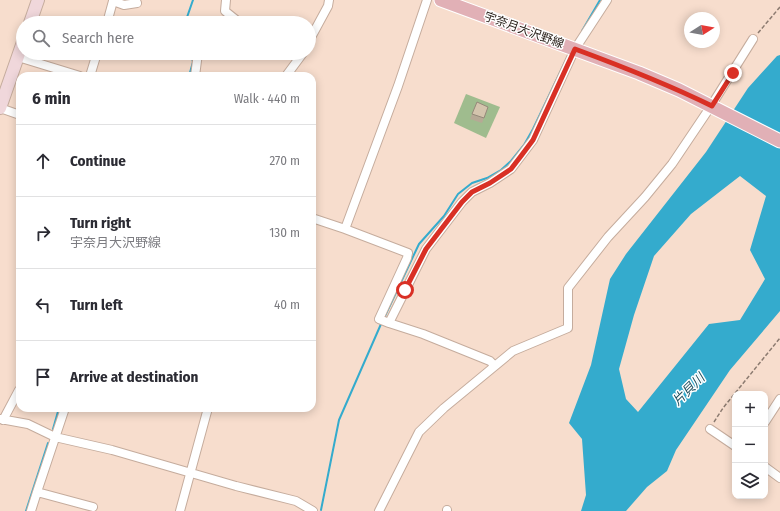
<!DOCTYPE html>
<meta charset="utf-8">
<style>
:root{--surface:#fff;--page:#f2f2f3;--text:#2b2b33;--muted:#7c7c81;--line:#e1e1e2}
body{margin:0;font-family:"Fira Sans Condensed","Noto Sans JP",sans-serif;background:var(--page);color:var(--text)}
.controls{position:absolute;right:12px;bottom:12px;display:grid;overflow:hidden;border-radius:8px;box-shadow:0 2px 10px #0003}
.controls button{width:36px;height:36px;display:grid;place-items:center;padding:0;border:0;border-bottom:1px solid var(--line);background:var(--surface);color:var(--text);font:20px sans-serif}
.compass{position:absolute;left:684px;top:12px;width:36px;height:36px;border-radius:50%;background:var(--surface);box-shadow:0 2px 10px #0003;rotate:79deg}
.stop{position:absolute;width:12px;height:12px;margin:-9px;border:3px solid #d93025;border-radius:50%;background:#fff}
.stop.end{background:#d93025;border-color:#fff;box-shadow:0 1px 4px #0008}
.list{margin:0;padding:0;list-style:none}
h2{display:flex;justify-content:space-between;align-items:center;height:52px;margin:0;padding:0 16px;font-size:17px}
h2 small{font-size:13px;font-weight:400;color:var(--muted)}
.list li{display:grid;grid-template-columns:26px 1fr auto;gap:12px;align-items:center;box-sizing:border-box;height:72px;padding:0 16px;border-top:1px solid var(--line)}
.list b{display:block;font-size:15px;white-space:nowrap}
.list p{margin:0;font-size:13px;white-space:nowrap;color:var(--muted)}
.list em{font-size:13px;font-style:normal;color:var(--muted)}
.icon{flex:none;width:22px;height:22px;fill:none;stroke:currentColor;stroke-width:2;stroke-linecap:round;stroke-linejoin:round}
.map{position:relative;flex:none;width:780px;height:511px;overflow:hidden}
.search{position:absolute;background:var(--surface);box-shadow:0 2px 10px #0003;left:16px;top:16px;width:300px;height:44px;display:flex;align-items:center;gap:10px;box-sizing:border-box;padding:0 14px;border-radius:22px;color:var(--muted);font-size:15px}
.panel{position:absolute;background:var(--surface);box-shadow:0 2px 10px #0003;left:16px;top:72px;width:300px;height:340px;border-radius:12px}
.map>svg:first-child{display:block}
</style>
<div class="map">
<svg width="780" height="511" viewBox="0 0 780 511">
<rect width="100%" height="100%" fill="#f7ddcd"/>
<path fill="#9fbc8e" d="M466,94l34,13 -14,31 -32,-15z"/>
<path fill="#34abcd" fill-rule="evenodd" d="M780,55v256l-50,59 -54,80 -9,21 -20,16 -21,24h-45l5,-16 -4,-56 -13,-16 22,-58 19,-86 16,-25 80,-102 42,-64 29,-32zM740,176l26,20 -16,54 15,29 -25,41 -31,4 -71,88 -12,-13 -7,-30 15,-54 20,-59 37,-42z"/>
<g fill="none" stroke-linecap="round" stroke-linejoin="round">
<path stroke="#34abcd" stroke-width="2" d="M185,23l8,-23
M582,31l18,-31
M189,76l4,-14 -2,-9
M384,318l35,-74 25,-28 14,-22 14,-11 15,-5 14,-8 10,-9 13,-16 9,-16 34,-71
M53,429l6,-21
M321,510l18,-90 42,-96
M26,511l22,-68"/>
<g stroke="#c5ac9d" stroke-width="10">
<path id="street" d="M226,0l-1,11 15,12
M107,23l6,-22 11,4 13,-2
M309,41l19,-35 1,-6
M18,57l62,19
M90,76l7,-23
M195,76l3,-23
M286,76l17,-23
M0,108l20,7
M312,218l33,11 63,24 -1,5 -28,61 10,4
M345,229l53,-143 29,-86
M495,366l-5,-5 -67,-27 -34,-11 37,-74 36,-47 10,-10 18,-9 21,-14 22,-29 42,-91 32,-49
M65,408l-28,84 56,15
M0,419l28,5 27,13 57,13 124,36 60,15 17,10
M3,420l16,-30
M765,422l15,-23
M710,429l25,17
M765,467l15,11
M31,511l6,-19
M180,511l28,-103
M379,511l40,-79 25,-24 69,-57 55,-23v-40l40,-51 37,-40 27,-33 39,-58 42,-67
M447,511v-1"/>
</g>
<g stroke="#c5ac9d" stroke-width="14">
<path id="secondary" d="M30,23l8,-23
M0,108l23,-66"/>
</g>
<g stroke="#fff" stroke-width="15">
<path id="primary" d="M441,0l198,73 40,17 101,51"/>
</g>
<path stroke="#8c7b70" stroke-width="1.5" stroke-dasharray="4 2" stroke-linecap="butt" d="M758,33l22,-26
M714,422l9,-14 57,-70"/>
<use href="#street" stroke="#fff" stroke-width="8"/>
<use href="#secondary" stroke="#f0d7db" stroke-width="12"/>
<use href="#primary" stroke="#e1b0b6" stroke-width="13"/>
</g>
<path fill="#b6a995" d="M477,102l11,5 -6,16 -12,-4z"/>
<path fill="#d4c4ad" stroke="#948979" d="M477,102l11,5 -4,11 -12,-4z"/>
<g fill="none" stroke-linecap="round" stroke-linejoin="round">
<path stroke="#d93025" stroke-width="5" d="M405,290l21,-41 36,-47 10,-10 18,-9 21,-14 10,-13 12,-16 42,-91c46,17 92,35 137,57l21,-33"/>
</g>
<g text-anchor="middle" stroke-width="3" stroke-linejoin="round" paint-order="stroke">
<g font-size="12" fill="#2a211b" stroke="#fff">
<text transform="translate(524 30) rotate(20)" y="4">宇奈月大沢野線</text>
</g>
<g font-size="13" font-style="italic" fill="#235361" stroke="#fff">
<text transform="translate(688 389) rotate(-45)" y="5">片貝川</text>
</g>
</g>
</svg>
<div class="controls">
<button>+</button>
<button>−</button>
<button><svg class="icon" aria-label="layers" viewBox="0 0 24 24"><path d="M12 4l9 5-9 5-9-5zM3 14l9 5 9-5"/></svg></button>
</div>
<svg class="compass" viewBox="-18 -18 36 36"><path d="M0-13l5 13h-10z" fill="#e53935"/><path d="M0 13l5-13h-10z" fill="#7c7c81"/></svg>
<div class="stop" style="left:405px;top:290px"></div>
<div class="stop end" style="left:733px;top:73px"></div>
<div class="search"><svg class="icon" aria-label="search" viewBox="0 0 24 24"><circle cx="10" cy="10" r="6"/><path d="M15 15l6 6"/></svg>Search here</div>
<section class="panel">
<h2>6 min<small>Walk · 440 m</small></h2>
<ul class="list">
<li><svg class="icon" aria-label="ahead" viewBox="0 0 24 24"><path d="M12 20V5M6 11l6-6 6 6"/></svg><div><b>Continue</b></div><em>270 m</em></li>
<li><svg class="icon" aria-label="right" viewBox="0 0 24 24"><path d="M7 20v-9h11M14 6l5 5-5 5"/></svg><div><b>Turn right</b><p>宇奈月大沢野線</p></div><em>130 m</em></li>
<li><svg class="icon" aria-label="left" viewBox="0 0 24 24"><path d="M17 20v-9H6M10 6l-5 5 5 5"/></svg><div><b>Turn left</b></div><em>40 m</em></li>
<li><svg class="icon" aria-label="arrive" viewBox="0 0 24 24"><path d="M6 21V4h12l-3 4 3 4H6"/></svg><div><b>Arrive at destination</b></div></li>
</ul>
</section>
</div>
